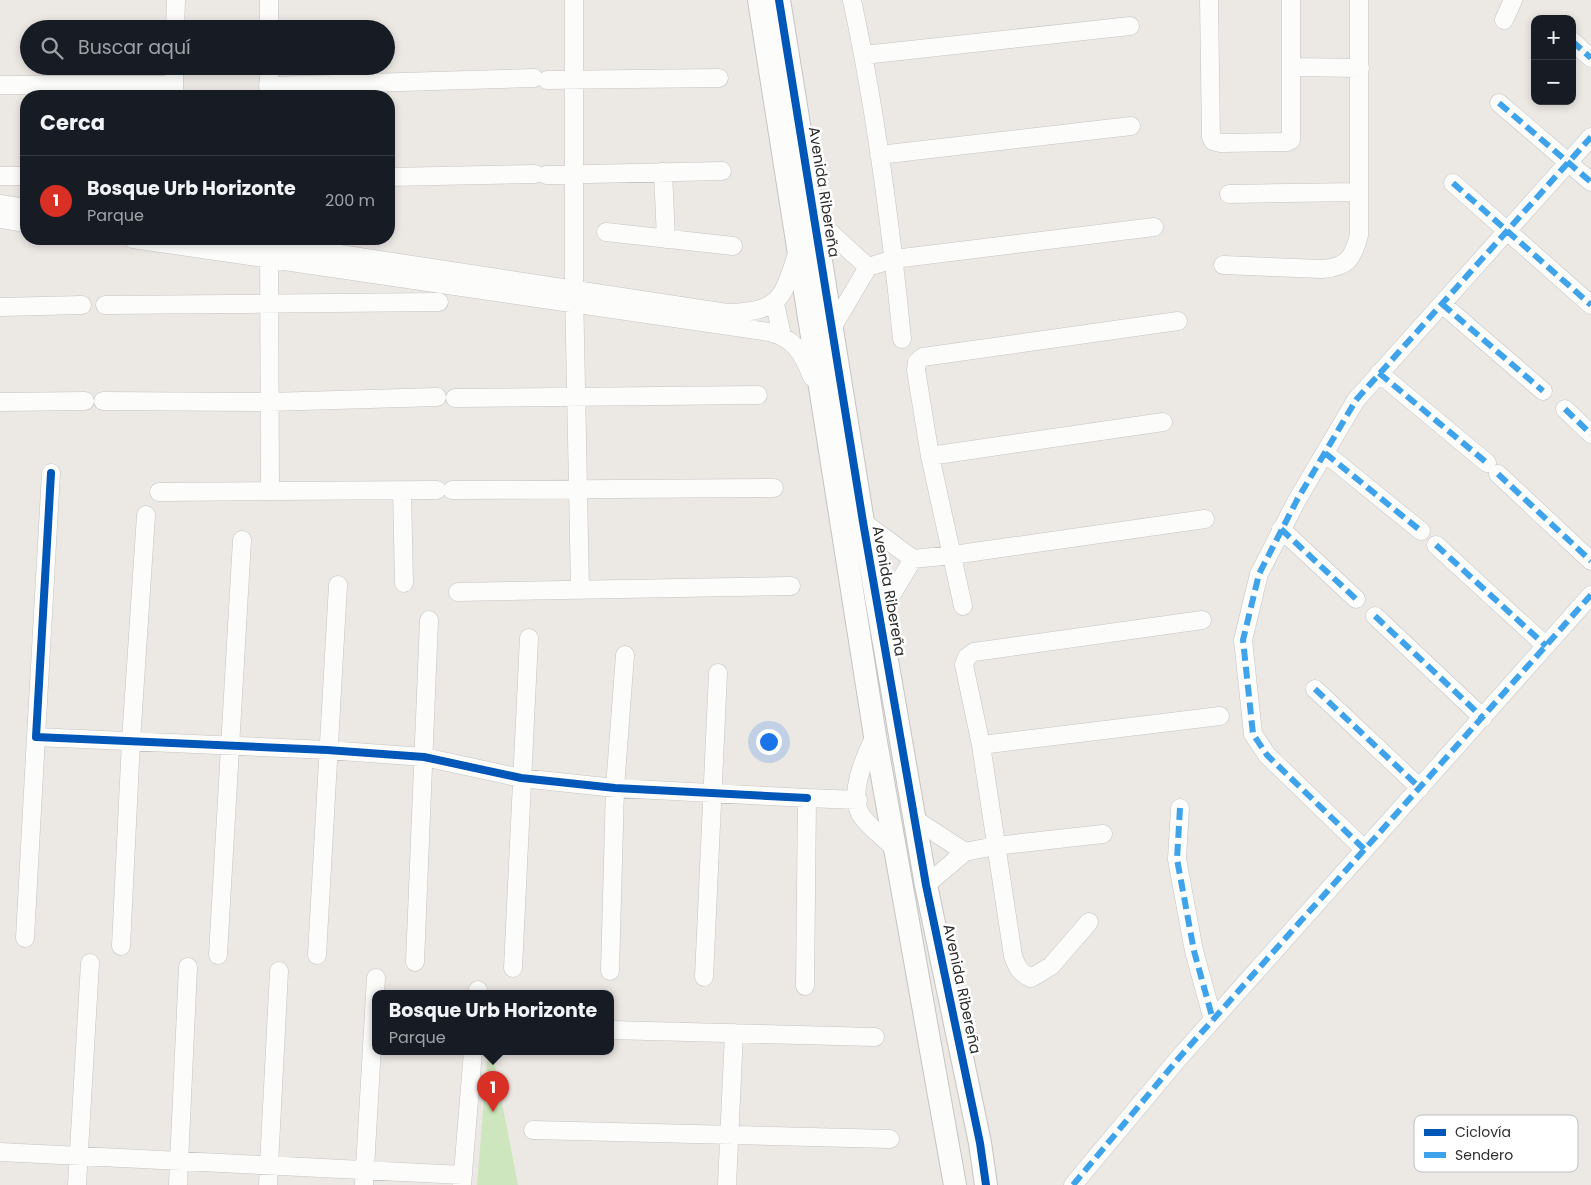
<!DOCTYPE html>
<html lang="es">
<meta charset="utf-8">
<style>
:root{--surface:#171b24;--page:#20242c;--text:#f1f3f6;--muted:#9ea1a6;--line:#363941;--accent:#d93025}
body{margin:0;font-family:Poppins,sans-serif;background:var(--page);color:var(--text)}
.controls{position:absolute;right:15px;top:15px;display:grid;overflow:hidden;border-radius:10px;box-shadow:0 2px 8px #0003}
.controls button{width:45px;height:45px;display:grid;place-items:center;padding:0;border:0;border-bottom:1px solid var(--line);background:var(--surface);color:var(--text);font:25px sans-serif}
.you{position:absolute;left:768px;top:741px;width:18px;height:18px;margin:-12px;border:4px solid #fff;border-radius:50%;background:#1a73e8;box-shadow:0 0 0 8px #1a73e833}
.badge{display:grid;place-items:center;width:32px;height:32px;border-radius:50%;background:var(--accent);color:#fff;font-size:16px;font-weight:700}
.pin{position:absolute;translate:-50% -41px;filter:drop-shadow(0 1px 2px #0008)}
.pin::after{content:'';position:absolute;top:26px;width:18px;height:15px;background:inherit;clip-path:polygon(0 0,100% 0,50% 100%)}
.popup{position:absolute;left:372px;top:990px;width:242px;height:65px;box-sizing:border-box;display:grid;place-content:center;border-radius:10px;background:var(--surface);filter:drop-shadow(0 1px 4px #0005);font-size:16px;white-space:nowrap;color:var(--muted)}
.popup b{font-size:19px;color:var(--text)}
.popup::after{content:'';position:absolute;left:50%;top:100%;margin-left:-10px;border:10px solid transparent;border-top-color:var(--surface)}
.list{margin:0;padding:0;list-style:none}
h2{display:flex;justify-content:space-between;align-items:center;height:65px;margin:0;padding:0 20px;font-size:21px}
h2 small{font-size:16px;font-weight:400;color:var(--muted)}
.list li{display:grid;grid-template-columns:32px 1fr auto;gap:15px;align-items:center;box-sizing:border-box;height:90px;padding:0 20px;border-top:1px solid var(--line)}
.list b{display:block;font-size:19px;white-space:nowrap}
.list p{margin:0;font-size:16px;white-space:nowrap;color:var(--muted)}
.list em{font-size:16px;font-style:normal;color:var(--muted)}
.icon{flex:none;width:28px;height:28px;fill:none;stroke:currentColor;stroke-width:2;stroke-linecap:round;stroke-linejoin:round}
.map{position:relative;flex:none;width:1591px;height:1185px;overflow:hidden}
.search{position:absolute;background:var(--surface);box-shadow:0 2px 8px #0003;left:20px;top:20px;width:375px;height:55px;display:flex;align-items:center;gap:12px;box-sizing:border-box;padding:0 18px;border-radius:28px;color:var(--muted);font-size:19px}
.panel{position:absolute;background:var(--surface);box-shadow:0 2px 8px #0003;left:20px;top:90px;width:375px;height:155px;border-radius:20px}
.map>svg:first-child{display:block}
</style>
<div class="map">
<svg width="1591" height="1185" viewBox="0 0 1591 1185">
<rect width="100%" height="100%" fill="#ece8e4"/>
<path fill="#cee6be" d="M488,1051h4l26,134h-41z"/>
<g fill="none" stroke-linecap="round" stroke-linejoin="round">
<g stroke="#c5c4c5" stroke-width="19">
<path id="minor" d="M574,0v288l6,301
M852,0c24,112 39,226 50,339
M1209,0l2,137 2,4 8,2 66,-1 4,-2v-140
M1504,20l9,-20
M175,29l1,-29
M269,29v-29
M1572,41l19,17
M864,55l266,-29
M1292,67l68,1
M547,80l172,-2
M0,85h174
M268,86l266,-8
M174,96v-30
M269,96v-30
M1499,103l92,79
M879,155l252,-29
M663,172l3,67
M546,175l176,-4
M0,176h26
M389,177l146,-3
M1453,183l138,122
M1229,194l129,-2
M0,204l26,4
M814,218l54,49
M0,219l26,4
M606,232l127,14
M133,239l636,93c25,6 34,21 43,45
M242,239l485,74c55,-2 55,-14 71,-62
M1223,265l99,4c25,-2 31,-10 37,-34v-235
M775,304l7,31
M1442,304l101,87
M105,305l334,-3
M0,307l82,-2
M832,328l36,-61 26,-8 260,-32
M1379,373l108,90
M455,398l303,-3
M103,401l166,1 168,-5
M0,402l85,-1
M1565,409l26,25
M1325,453l96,78
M930,456l233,-34
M51,473l-15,264 291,13 97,7 97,21 94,10 192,10
M1498,474l93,87
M452,490l322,-2
M270,491l167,-1
M402,491l2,92
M159,492l111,-1 -1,-244
M863,522l50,37 40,-4 252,-36
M1281,529l75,70
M1436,545l110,101
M458,592l333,-6
M963,606l-33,-150 -14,-86 1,-8 6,-5 255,-36
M880,614l33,-55
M1375,616l108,102
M1315,689l105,99
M875,736c-10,21 -29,60 -12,82 9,11 21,20 31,30
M981,745l239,-29
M1180,808l-3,51 17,92 19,69
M916,820l49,32
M1364,849l-97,-94 -14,-21 -10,-94 16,-66 38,-74 59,-100 235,-263
M926,885l39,-33 30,-6 108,-12
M1089,922l-38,44 -20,12c-11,-5 -14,-11 -18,-22l-32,-211 -17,-80 3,-8 7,-5 228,-32
M25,938l11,-201
M121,946l10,-205 15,-226
M218,955l24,-415
M317,955l21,-370
M415,962l14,-342
M513,968l16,-330
M610,971l5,-183 10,-133
M704,977l14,-304
M805,986l2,-188 51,2
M478,993v-3
M610,1030l265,7
M533,1130l357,9
M0,1152l463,23
M77,1185l13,-222
M178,1185l10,-218
M268,1185l11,-214
M364,1185l12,-207
M462,1185l11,-134
M727,1185l7,-152
M1073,1185l105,-126 413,-464"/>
</g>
<g stroke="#c5c4c5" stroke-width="24">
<path id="tertiary" d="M759,0l116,736 80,449
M779,0l84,522 63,363 54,258 6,42"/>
</g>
<use href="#minor" stroke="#fcfcfb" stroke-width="18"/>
<use href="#tertiary" stroke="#fcfcfb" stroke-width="22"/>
<path stroke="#3ea3eb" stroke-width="6" stroke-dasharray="12 6" stroke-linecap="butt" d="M1572,41l19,17
M1499,103l92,79
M1453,183l138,122
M1442,304l101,87
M1379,373l108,90
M1565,409l26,25
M1325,453l96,78
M1498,474l93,87
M1281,529l75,70
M1436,545l110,101
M1375,616l108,102
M1315,689l105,99
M1180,808l-3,51 17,92 19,69
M1364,849l-97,-94 -14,-21 -10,-94 16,-66 38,-74 59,-100 235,-263
M1073,1185l105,-126 413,-464"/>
<g stroke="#fff" stroke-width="11">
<path id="cycleway" d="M779,0l84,522 63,363 54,258 6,42
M51,473l-15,264 291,13 97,7 97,21 94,10 192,10"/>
</g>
<use href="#cycleway" stroke="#0057b8" stroke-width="8"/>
</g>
<g text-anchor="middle" stroke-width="5" stroke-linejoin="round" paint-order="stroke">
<g font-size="15" fill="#2e2e2e" stroke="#fff">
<text transform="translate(824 192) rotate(81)" y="5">Avenida Ribereña</text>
<text transform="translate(889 591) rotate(80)" y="5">Avenida Ribereña</text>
<text transform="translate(962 989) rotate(78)" y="5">Avenida Ribereña</text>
</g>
</g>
<rect x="1414" y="1115" width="164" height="57" rx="8" fill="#fff" stroke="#c0c0c0" stroke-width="1"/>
<rect x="1424" y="1129" width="22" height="7" fill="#0057b8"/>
<rect x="1424" y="1152" width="22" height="6" fill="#3ea3eb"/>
<g font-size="14" fill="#2e2e2e">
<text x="1455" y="1137">Ciclovía</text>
<text x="1455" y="1160">Sendero</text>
</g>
</svg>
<div class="controls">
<button>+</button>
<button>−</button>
</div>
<div class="you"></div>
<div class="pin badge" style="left:493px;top:1112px">1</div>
<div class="popup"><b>Bosque Urb Horizonte</b>Parque</div>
<div class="search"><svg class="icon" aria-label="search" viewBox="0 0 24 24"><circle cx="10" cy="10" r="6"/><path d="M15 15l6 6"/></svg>Buscar aquí</div>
<section class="panel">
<h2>Cerca<small></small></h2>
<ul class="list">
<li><span class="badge">1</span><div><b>Bosque Urb Horizonte</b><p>Parque</p></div><em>200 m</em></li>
</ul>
</section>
</div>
